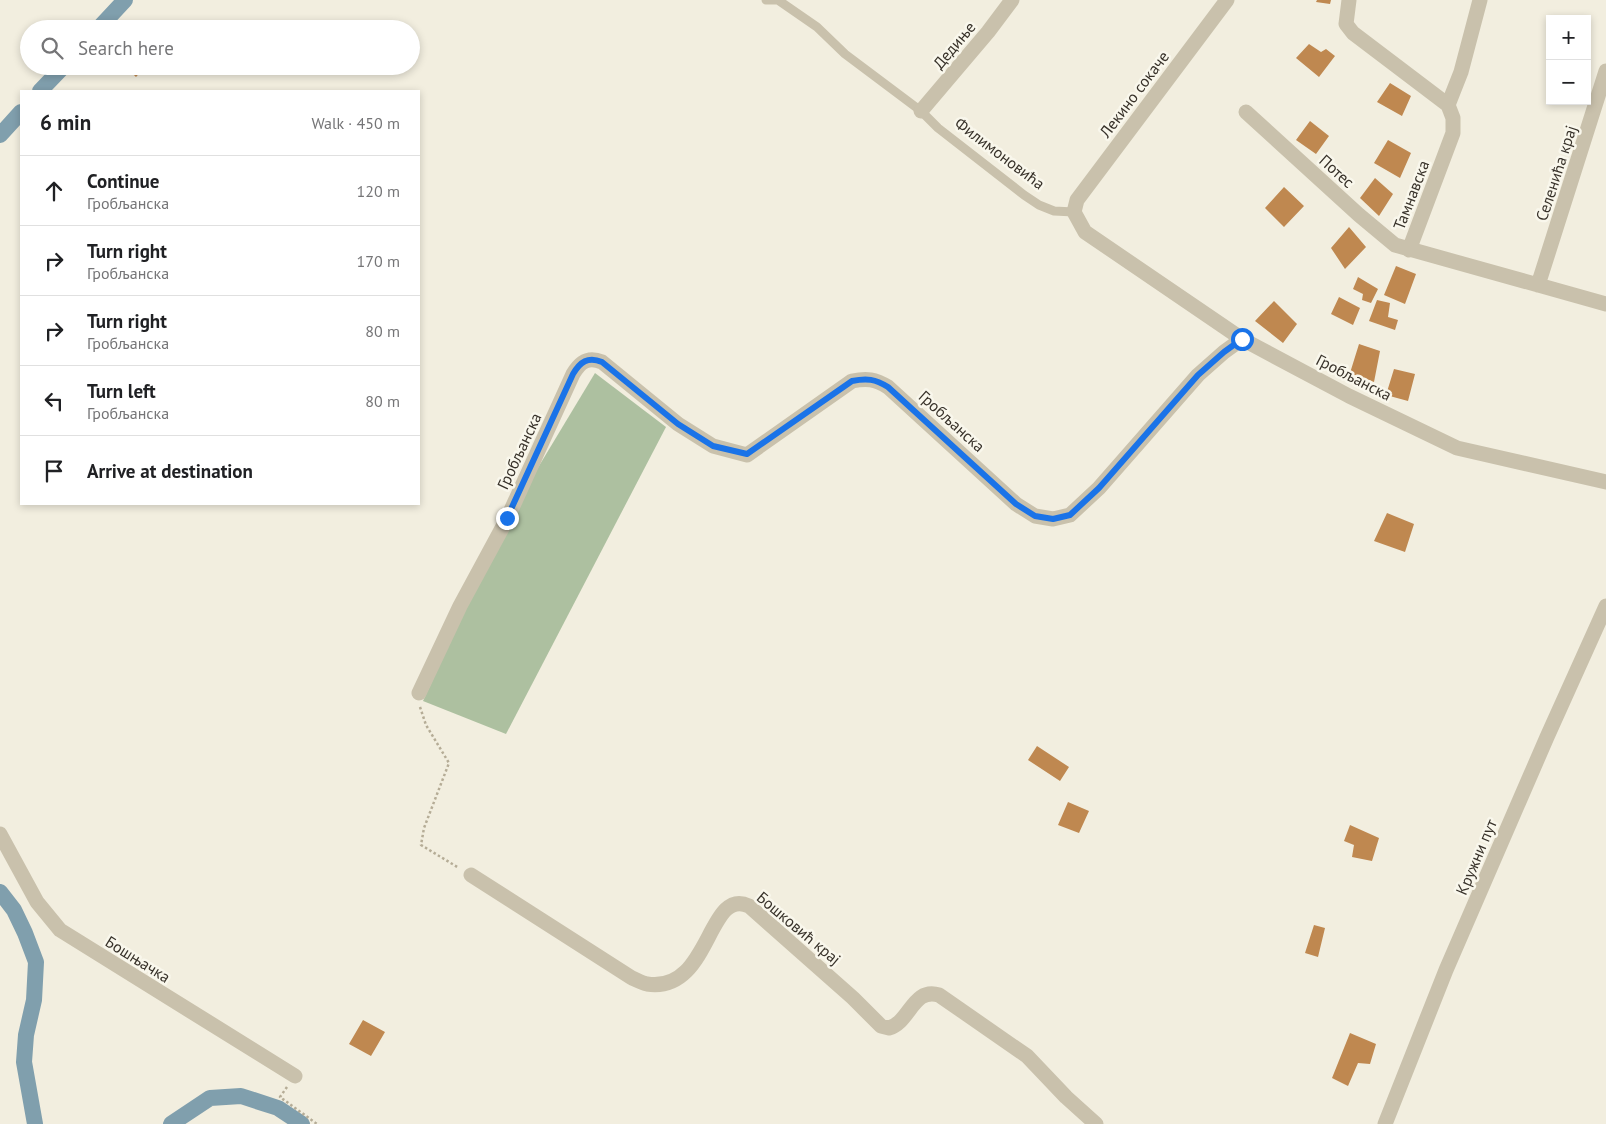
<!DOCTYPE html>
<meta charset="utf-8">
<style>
:root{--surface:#fff;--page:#f6f6f6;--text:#202124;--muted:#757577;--line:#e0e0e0}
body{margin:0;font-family:"PT Sans",sans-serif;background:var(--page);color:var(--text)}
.controls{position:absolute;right:15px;top:15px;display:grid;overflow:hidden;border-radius:0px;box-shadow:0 2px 8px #0003}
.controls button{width:45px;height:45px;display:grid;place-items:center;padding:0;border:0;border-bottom:1px solid var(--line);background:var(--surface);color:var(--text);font:25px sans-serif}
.stop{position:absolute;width:15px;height:15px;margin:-11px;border:4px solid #1a73e8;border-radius:50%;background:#fff}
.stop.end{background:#1a73e8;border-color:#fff;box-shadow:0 1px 5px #0008}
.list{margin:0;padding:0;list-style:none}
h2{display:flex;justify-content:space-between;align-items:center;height:65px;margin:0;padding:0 20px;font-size:21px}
h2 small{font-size:16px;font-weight:400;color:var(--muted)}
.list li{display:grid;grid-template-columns:32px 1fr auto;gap:15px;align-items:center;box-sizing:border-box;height:70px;padding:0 20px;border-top:1px solid var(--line)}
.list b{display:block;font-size:19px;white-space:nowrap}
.list p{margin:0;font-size:16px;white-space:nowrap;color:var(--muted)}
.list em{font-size:16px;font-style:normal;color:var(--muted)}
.icon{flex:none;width:28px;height:28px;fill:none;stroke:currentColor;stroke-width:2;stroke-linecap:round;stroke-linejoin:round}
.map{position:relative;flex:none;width:1606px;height:1124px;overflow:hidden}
.search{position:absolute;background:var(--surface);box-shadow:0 2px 8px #0003;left:20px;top:20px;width:400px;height:55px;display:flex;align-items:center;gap:12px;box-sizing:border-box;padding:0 18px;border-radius:28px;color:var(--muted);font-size:19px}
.panel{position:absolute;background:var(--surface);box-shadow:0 2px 8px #0003;left:20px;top:90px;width:400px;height:415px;border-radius:0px}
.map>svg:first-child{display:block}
</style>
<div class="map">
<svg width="1606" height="1124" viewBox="0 0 1606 1124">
<rect width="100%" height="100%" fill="#f2eedf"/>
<path fill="#adc0a0" d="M595,373l71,54 -160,307 -83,-33 84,-182z"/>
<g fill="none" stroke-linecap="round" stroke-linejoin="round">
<path stroke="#809fad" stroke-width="16" d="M98,29l27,-29
M40,91l24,-25
M0,135l21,-23
M0,892l14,18 11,23 11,29 -2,38 -8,35 -2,27 11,62
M171,1124l39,-26 31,-2 37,12 24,16"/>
</g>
<path fill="#bf8850" d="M1317,0h14l-1,4 -14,-2z
M1309,44l12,8 5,-3 9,7 -16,21 -23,-19z
M125,66h21l-10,11z
M1390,83l21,13 -9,20 -25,-14z
M1310,121l19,15 -13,18 -20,-14z
M1388,140l23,13 -11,25 -26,-15z
M1375,178l18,16 -14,22 -19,-18z
M1284,187l20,19 -20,21 -19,-19z
M1349,227l17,20 -21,22 -14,-21z
M1396,266l20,8 -11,30 -21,-9z
M1358,277l20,12 -7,14 -9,-3 1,-6 -10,-5z
M1339,297l21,11 -7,17 -22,-11z
M1377,300l13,3 -2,14 10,3 -3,10 -26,-9z
M1274,301l23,23 -14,19 -28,-22z
M1359,344l21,7 -6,31 -24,-9z
M1394,369l21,5 -7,27 -22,-6z
M1387,513l27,11 -9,28 -31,-11z
M1037,746l32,21 -9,14 -32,-21z
M1068,802l21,9 -10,22 -21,-8z
M1350,825l29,13 -7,23 -20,-4 2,-12 -10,-4z
M1314,925l11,3 -7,29 -13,-4z
M363,1020l22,12 -14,24 -22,-12z
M1350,1033l26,11 -6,20 -12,-1 -10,23 -16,-8z"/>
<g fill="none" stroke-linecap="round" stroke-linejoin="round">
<path stroke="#b5ac96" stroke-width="2.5" stroke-dasharray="2.5 2.5" stroke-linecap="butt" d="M420,707l6,18 23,38 -25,65 -3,17 38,23
M287,1087l-7,10 37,27"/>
<path stroke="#c9c1ac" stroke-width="9" d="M766,0h12l39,27 28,27 76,57 17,17 86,67 15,10 15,6 20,1"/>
<path stroke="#c9c1ac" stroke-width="15" d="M1227,0l-150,200 -3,12 11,20 157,107 107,57 108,52 149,34
M1349,0l-3,24 7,9 95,72 5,13v15l-44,117
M1448,105l13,-33 19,-72
M921,111l67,-79 24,-32
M1246,112l113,103 36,30 211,59
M1538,285l68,-214
M419,693l41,-87 47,-87 66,-145c7,-12 15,-18 29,-12l76,62 35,22 34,9 105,-74c15,-3 23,-2 36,6l128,117 19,12 18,3 17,-4 29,-27 99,-113 26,-23 18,-13
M0,834l37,68 23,28 235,146
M471,875l161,103c5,2 10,5 15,6 64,10 60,-98 102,-78l104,92 28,28 8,2c21,-6 24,-41 50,-33l88,61 39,41 30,27
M1385,1124l61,-154 101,-233 59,-131"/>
</g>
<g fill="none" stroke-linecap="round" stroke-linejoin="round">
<path stroke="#1a73e8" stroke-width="6" d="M507,518l66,-144c7,-12 15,-18 29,-12l76,62 35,22 34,8 105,-73c15,-3 23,-2 36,6l128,117 19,12 18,3 17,-4 29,-27 99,-113 26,-23 18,-13"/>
</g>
<g text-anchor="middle" stroke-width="5" stroke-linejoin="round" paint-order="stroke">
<g font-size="16" fill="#38322a" stroke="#f9f7ec">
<text transform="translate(954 45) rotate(-50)" y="6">Дедиње</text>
<text transform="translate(1134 94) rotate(-53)" y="6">Лекино сокаче</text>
<text transform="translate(1000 153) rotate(37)" y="6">Филимоновића</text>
<text transform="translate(1337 171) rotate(42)" y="6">Потес</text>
<text transform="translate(1556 173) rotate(-72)" y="6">Селенића крај</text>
<text transform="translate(1411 195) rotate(-69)" y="6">Тамнавска</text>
<text transform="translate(1354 377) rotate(27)" y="6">Гробљанска</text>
<text transform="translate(952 421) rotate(42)" y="6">Гробљанска</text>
<text transform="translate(519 451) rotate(-65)" y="6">Гробљанска</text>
<text transform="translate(1476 857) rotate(-67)" y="6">Кружни пут</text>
<text transform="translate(799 928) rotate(40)" y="6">Бошковић крај</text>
<text transform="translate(138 959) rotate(32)" y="6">Бошњачка</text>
</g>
</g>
</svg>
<div class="controls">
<button>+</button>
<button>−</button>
</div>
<div class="stop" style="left:1242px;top:339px"></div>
<div class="stop end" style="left:507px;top:518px"></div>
<div class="search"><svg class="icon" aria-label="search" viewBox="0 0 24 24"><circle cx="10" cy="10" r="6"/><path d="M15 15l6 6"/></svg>Search here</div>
<section class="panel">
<h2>6 min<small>Walk · 450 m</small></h2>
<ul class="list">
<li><svg class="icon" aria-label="ahead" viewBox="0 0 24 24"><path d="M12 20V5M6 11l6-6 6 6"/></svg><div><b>Continue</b><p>Гробљанска</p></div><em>120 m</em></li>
<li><svg class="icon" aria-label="right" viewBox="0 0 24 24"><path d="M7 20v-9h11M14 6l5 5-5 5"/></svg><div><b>Turn right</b><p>Гробљанска</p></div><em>170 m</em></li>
<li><svg class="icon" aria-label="right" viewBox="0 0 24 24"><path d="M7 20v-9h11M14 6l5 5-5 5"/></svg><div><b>Turn right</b><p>Гробљанска</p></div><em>80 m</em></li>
<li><svg class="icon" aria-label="left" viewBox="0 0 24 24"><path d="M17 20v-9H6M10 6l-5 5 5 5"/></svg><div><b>Turn left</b><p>Гробљанска</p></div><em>80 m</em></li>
<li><svg class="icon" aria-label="arrive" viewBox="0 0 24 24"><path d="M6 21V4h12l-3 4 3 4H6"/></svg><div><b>Arrive at destination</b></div></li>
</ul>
</section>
</div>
